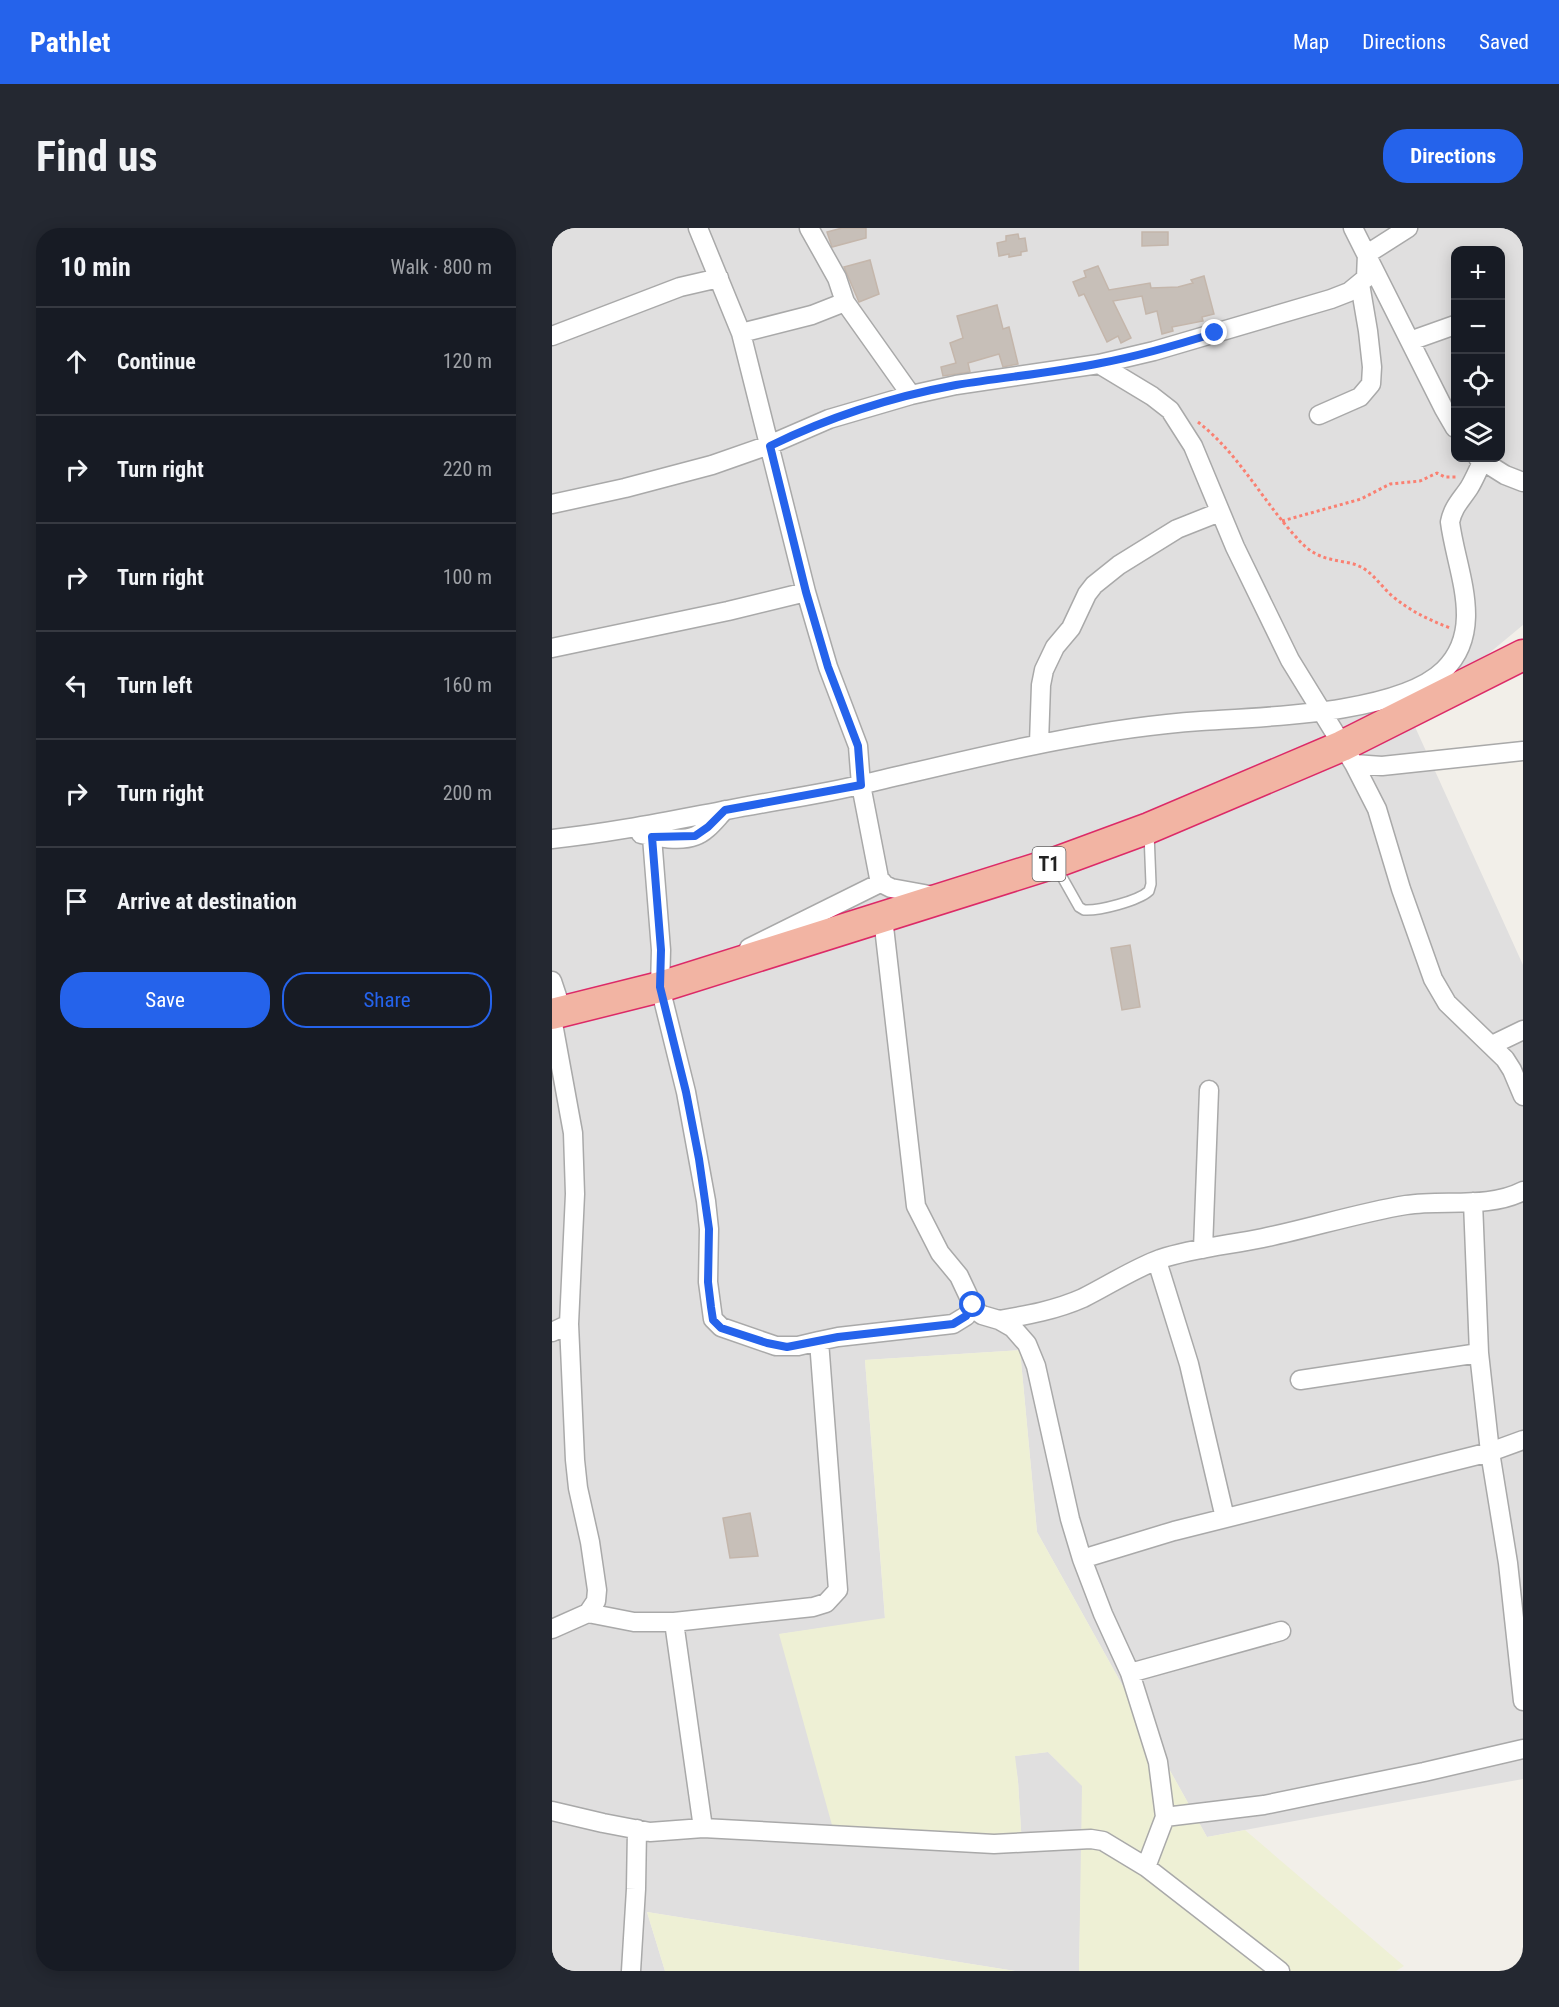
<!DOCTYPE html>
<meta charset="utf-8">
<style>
:root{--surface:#171b24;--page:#242831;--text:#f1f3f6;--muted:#9ea1a6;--line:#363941;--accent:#2563eb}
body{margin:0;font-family:"Roboto Condensed",sans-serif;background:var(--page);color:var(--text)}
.controls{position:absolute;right:18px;top:18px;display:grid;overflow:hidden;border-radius:12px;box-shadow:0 3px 15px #0003}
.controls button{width:54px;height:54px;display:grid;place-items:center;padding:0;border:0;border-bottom:2px solid var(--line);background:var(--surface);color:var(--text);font:30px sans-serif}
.stop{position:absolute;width:18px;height:18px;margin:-14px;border:4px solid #2563eb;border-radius:50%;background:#fff}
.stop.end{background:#2563eb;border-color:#fff;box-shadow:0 2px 6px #0008}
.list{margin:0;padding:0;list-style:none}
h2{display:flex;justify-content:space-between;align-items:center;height:78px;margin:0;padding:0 24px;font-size:26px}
h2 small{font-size:20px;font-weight:400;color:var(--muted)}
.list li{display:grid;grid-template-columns:39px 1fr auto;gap:18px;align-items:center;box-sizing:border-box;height:108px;padding:0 24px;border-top:2px solid var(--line)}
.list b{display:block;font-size:22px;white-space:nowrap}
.list em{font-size:20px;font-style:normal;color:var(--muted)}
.actions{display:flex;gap:12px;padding:18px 24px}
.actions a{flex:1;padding:14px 0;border:2px solid var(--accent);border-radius:24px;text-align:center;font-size:21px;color:var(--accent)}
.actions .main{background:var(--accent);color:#fff}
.icon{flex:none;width:33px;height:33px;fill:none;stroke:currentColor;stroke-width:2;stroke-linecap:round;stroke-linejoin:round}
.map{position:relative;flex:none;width:971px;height:1743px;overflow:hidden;border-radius:24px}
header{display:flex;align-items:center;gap:36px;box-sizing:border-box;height:84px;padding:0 30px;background:var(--accent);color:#fff}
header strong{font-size:28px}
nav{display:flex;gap:33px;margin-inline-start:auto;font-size:21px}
.intro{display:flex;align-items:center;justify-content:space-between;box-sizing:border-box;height:144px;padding:0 36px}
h1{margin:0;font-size:42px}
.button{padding:15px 27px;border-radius:24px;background:var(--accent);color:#fff;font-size:21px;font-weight:700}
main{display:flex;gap:36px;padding:0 36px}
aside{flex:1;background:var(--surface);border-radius:24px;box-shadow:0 3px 15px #0003}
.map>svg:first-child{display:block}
</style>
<header>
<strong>Pathlet</strong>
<nav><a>Map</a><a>Directions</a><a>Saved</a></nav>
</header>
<div class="intro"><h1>Find us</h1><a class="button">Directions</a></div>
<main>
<aside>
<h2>10 min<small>Walk · 800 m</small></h2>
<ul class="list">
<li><svg class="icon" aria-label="ahead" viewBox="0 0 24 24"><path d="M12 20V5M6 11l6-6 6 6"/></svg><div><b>Continue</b></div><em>120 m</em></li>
<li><svg class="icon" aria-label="right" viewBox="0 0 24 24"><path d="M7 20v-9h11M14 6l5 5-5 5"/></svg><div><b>Turn right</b></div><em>220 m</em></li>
<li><svg class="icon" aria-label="right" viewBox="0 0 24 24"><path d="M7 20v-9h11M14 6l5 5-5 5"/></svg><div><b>Turn right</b></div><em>100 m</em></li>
<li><svg class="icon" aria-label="left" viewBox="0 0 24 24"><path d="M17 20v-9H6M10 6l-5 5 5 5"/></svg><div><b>Turn left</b></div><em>160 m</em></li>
<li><svg class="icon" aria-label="right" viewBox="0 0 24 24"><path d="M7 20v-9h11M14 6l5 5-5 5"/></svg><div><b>Turn right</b></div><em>200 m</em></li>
<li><svg class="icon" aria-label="arrive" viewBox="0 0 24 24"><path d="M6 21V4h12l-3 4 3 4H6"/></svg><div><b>Arrive at destination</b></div></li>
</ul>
<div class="actions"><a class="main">Save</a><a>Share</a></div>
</aside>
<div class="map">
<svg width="971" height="1743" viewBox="0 0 971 1743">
<rect width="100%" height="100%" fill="#f2efe9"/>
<path fill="#e0dfdf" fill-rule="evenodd" d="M0,0h971v397l-112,93 112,247v814l-316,58 -170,-305 -17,-182 -155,10 20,259 -105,15 242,211 -4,-64 -4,-25 34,-4 35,34 -4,185h-64l-368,-59 18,59h-113zM903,22h45v208h-45z"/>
<path fill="#eef0d5" d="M468,1122l17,182 170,305 38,-7 159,136 -8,5h-317l3,-185 -34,-34 -33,4 3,25 4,65 -190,-21 -53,-191 106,-16 -20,-258z
M95,1684l368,59h-350z"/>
<path fill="#c7bfb8" stroke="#c4b6ab" stroke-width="1.5" d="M290,0h24v10l-34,9 -5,-15z
M590,4h26v13l-26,1z
M466,6l1,5 6,-1 2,13 -6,1v3l-12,2v-3l-10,2 -2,-13 9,-2v-5z
M318,32l9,34 -20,8 -15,-35z
M546,38l11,24 41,-7 1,5 27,-1 15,-4 -2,-3 13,-4 10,38 -12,3 1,4 -31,6 1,4 -11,3 -5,-23 -11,3 -4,-18 -29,5 18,37 -10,5 -3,-7 -11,6 -23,-48 -5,2 -6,-14 13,-5 -2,-6z
M445,77l6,24 6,-2 9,37 -15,3 -4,-13 -31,9 2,9 -27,4 -2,-9 15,-4 -6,-20 13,-5 -6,-22z
M578,717l10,62 -18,3 -11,-62z
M198,1285l8,43 -28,2 -7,-40z"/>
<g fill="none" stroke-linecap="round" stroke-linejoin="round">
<g stroke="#a9a9a9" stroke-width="12">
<path id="service" d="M505,640l22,39 5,3c15,1 54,-9 65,-19l2,-7 -2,-51"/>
</g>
<g stroke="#a9a9a9" stroke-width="21">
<path id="minor" d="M146,0l43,105 65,259 22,75 30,79 3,39 18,93 6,7 6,3 44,8
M257,0l28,50 8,24 66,93
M801,0l91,181 11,19
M189,105l71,-18 33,-13
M0,108l128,-49 39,-9
M858,113l45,-16
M547,136l53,32 18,14 23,36 42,101 55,113 64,104 23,45 24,80 32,90 14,24 58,56 7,11 11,26
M767,187l41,-18 11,-13 1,-17 -4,-36 -8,-47
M926,230l27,17 18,7
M0,276l73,-16 87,-23 57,-20 60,-26 82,-24 45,-10 143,-21 55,-13 177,-52 18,-7 17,-14 1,-24 41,-26
M0,420l176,-37 78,-19
M487,515l2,-58 3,-15 11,-23 16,-19 16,-34 7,-9 25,-20 58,-36 43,-17
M802,536l28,2 141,-15
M89,606c15,3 39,8 54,2 12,-4 21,-17 30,-26
M100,609l9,113 -1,37 26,105 20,109 3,28 -1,53 5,37 8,8 55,19h22l21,-5
M0,611c59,-6 117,-18 175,-29 45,-9 92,-15 137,-26 112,-26 222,-55 337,-63 62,-4 198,-7 243,-51 42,-41 12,-100 6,-148 3,-15 11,-22 19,-34 5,-8 9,-18 13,-26
M197,720l133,-66
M0,753l10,30
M0,790l21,115 2,61 -6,130 6,136 3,28 12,54 7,48 -1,11 -8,12 -36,16
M940,817l31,-15
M921,974l6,151 11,99 18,111 15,138
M651,1021l6,-159
M605,1033l32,103 36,154
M447,1092c29,-5 57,-10 84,-22 26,-13 50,-29 77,-39 34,-11 69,-14 103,-21 48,-10 95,-25 143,-33 38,-6 82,4 117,-14
M0,1104l17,-8
M748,1152l179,-27
M530,1331l92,-28 316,-79 33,-12
M36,1385l46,9h40l139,-15 13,-4 12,-13 -19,-249 19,-4 115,-13 13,-8 7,-10
M122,1394l29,206
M578,1445l151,-42
M0,1583l51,12 47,9 53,-4 291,16 97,-5 12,2 43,26 19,-50 -7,-55 -28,-89 -27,-59 -21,-55 -12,-40 -34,-153 -9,-22 -14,-16 -14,-8 -17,-5 -7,-5 -16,-34 -19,-23 -24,-47 -33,-288
M613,1589l99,-12 160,-33 99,-23
M594,1639l134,104
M79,1743l5,-82 1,-60"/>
</g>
<g stroke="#dc2a67" stroke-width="33">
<path id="trunk" d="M0,786l108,-27 394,-124 95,-35 193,-82 181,-91"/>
</g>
<path stroke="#fa8072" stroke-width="3" stroke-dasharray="3 3" stroke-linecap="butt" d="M646,194c41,32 64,78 98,115 9,11 20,19 34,22 10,3 22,3 31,8 12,6 20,19 30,28 19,16 36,24 59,33
M730,293l79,-22 29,-15 30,-3 17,-8 8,4h11"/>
<use href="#service" stroke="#fff" stroke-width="9"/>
<use href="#minor" stroke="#fff" stroke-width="18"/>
<use href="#trunk" stroke="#f2b4a3" stroke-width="30"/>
</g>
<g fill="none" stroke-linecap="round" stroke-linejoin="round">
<path stroke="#2563eb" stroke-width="8" d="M421,1077l-7,11 -13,8 -115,13 -51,10 -20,-4 -46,-15 -8,-8 -2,-13 -3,-25 1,-53 -10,-70 -13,-67 -26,-105 1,-37 -9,-113 43,-1 13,-9 17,-17 136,-25 -3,-39 -30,-79 -22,-75 -36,-146c59,-29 121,-49 186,-61 48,-8 97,-12 145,-22 38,-7 76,-18 114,-30"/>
</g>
<g text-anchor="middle" stroke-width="4.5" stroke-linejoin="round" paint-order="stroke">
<rect fill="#fff" stroke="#646464" stroke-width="1.5" x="480.5" y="619" width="33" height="34" rx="4.5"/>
<g font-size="20" font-weight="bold" fill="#222">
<text x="497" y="643">T1</text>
</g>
</g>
</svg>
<div class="controls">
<button>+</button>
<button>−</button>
<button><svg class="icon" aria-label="locate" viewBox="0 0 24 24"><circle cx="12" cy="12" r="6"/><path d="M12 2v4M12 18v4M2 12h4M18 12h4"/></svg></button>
<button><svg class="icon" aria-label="layers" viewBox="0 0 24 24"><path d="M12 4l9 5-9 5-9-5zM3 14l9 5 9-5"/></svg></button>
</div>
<div class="stop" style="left:421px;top:1077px"></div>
<div class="stop end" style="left:663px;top:105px"></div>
</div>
</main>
